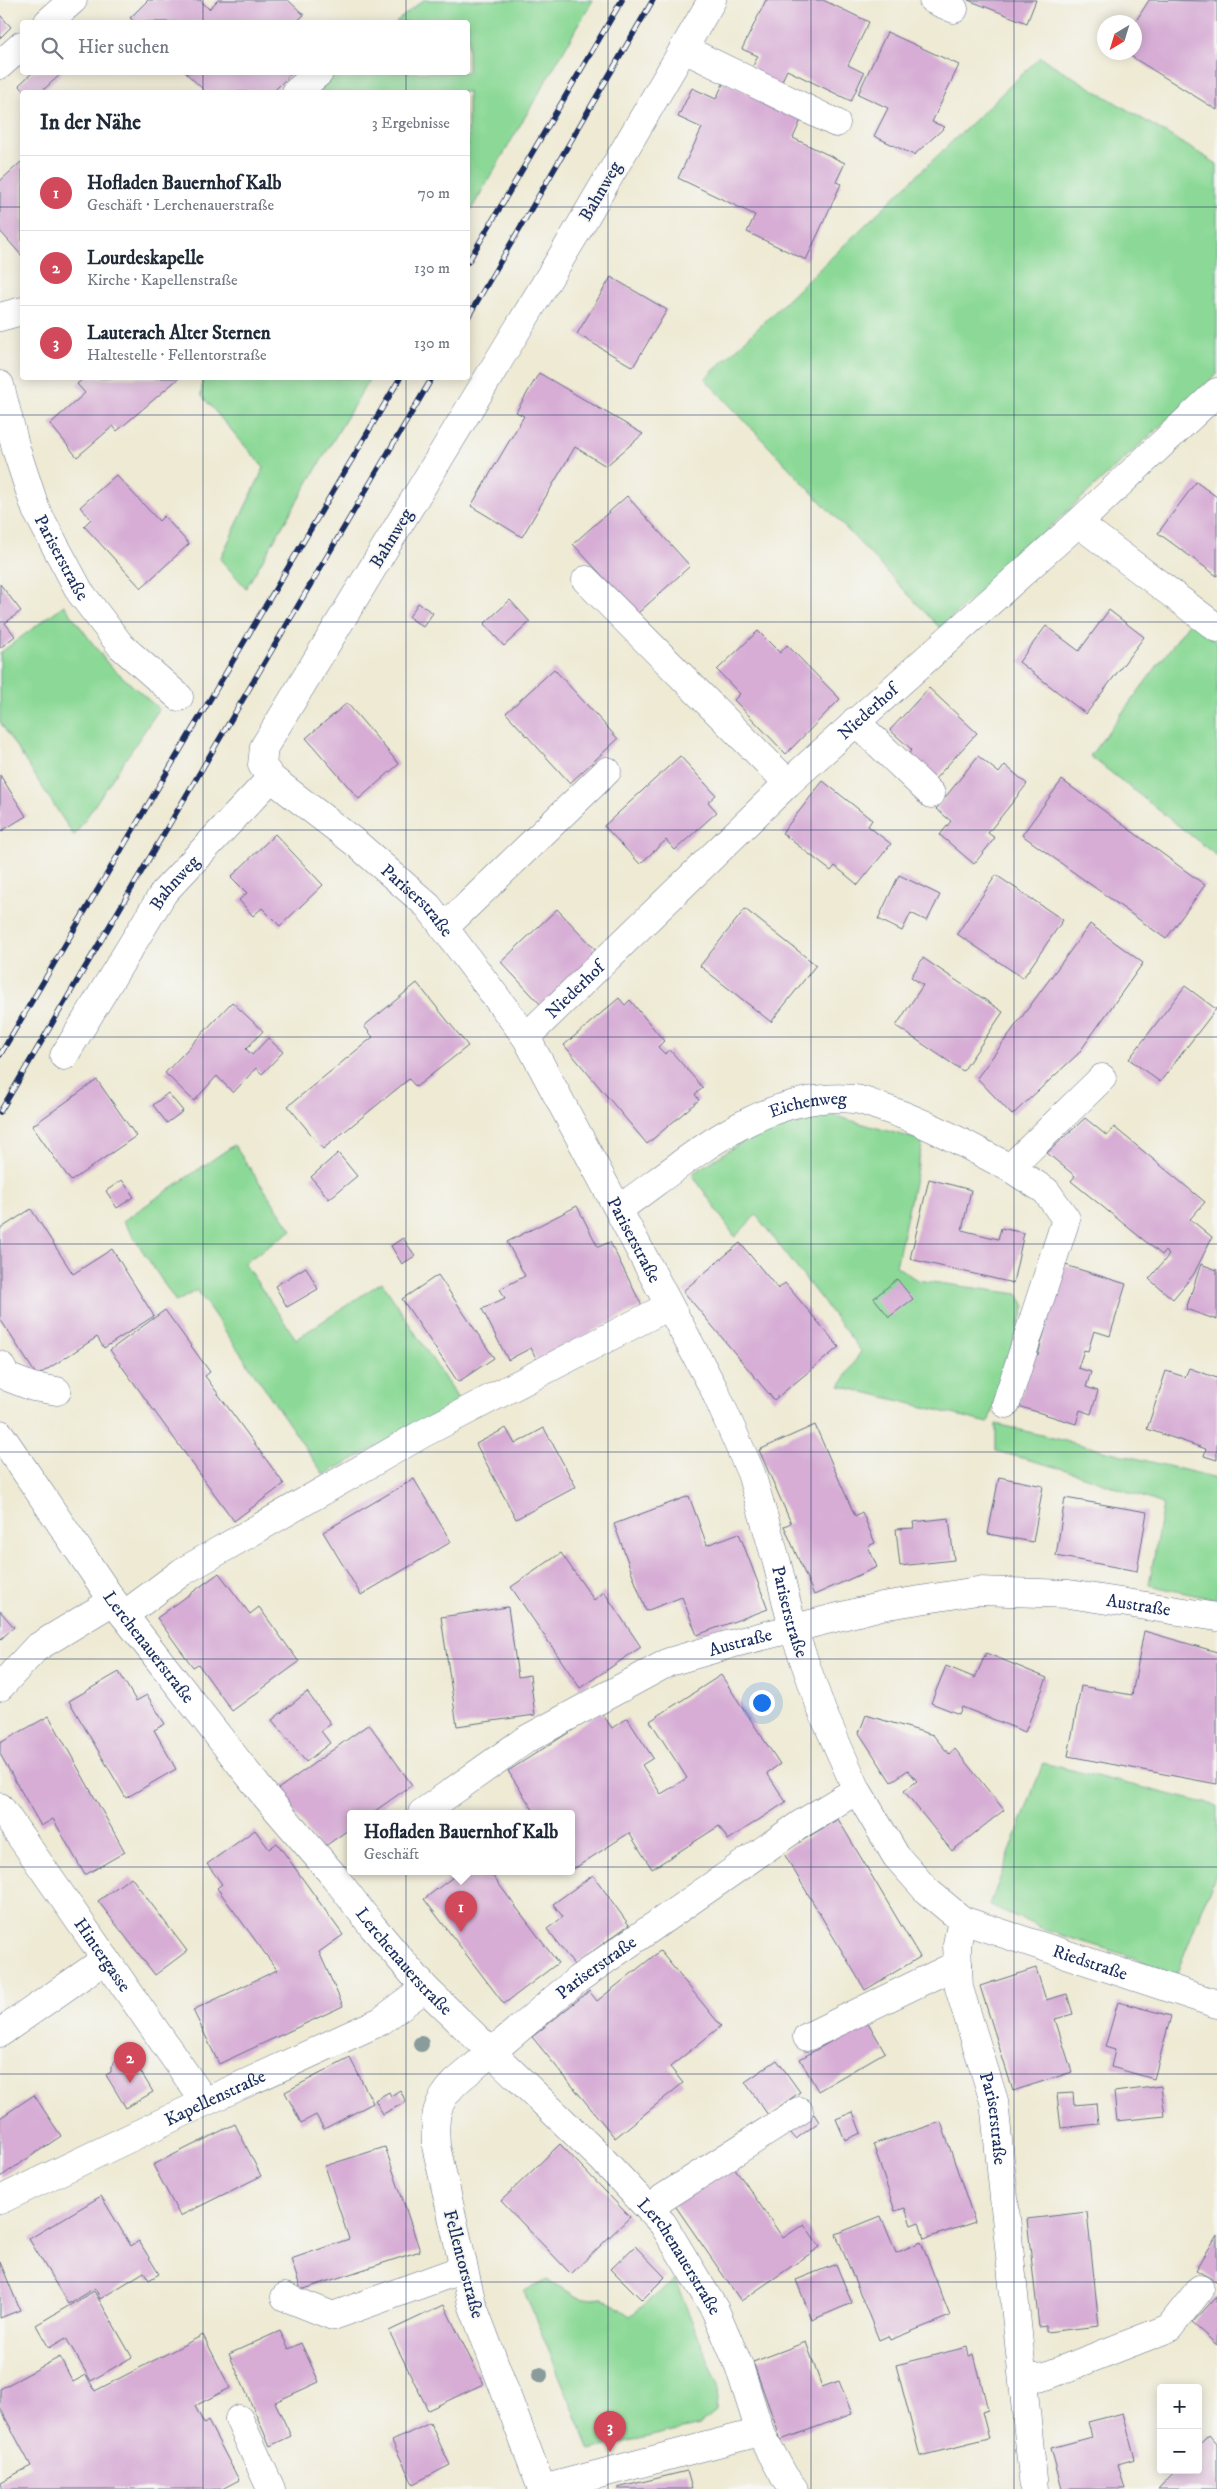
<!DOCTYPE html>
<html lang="de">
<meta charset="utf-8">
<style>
:root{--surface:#fff;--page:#f2f2f3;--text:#1f2937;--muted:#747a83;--line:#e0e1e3;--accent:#d1495b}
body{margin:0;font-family:"IM FELL DW Pica",serif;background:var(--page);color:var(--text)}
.controls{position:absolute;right:15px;bottom:15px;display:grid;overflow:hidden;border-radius:5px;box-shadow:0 2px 12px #0003}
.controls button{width:45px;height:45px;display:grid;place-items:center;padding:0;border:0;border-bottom:1px solid var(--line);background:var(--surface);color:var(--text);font:25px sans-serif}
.compass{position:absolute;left:1097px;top:15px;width:45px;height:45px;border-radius:50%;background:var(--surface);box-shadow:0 2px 12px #0003;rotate:218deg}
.you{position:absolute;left:761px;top:1702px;width:18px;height:18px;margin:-12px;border:4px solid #fff;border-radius:50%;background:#1a73e8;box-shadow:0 0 0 8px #1a73e833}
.badge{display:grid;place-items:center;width:32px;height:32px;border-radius:50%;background:var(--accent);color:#fff;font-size:16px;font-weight:700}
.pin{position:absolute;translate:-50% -41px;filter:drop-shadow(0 1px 2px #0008)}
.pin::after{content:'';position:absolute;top:26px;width:18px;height:15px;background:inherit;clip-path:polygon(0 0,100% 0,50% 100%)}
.popup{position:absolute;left:347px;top:1810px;width:228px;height:65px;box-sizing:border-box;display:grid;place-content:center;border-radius:5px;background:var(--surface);filter:drop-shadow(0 1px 4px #0005);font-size:16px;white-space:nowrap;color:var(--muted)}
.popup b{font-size:19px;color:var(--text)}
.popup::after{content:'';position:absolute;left:50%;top:100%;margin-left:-10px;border:10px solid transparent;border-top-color:var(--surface)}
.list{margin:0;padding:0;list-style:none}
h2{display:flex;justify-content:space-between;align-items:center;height:65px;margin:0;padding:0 20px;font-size:21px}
h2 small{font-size:16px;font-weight:400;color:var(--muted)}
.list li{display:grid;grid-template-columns:32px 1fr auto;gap:15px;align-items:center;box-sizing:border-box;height:75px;padding:0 20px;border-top:1px solid var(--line)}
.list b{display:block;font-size:19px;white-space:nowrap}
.list p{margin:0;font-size:16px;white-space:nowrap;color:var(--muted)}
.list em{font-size:16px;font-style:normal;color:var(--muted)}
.icon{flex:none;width:28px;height:28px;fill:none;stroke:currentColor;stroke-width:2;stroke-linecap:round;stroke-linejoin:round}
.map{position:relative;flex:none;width:1217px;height:2489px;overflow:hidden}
.search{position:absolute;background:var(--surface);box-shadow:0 2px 12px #0003;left:20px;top:20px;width:450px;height:55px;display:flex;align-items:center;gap:12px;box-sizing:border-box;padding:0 18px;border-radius:5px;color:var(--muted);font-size:19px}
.panel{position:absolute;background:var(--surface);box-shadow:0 2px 12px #0003;left:20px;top:90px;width:450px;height:290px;border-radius:5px}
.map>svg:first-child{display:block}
</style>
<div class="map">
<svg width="1217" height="2489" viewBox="0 0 1217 2489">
<rect width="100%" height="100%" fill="#f6f6f2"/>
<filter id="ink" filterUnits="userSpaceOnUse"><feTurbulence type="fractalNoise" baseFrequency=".02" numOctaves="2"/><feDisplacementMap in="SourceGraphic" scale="10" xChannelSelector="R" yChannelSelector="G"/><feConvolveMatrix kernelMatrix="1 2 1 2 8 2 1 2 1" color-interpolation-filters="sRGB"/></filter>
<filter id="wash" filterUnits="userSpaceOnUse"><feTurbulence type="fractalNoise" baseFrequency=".0096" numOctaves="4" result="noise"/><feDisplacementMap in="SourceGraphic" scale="20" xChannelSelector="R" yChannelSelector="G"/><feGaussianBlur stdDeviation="1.12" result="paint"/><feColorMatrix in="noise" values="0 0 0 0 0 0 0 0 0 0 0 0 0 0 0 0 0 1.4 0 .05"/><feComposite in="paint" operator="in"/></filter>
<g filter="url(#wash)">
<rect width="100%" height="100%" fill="#eeead4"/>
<path fill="#8cd997" stroke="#54847a" d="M423,0h170l-125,215v-123h-154l23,-19 131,-1v-50h-72z
M1040,57l177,107v210l-277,254 -235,-249z
M203,378h167l-124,210 -26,-29 44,-91 -63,-73z
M64,605l44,59 51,45 -85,127 -74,-114v-69z
M1190,622l27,21v213l-127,-100z
M792,1114l40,1 91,26 -27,125 21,14 101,14 7,12 -37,117 -148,-37 21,-35 -105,-136 -21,22 -43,-63 59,-38z
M234,1145l58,85 -48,33 52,76 86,-57 78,120 -136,73 -127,-185 -21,12 -53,-81z
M996,1424l221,54v122l-68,-15 14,-81 -100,-35 -67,-18z
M1043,1763l174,43v65l-41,104 -47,-19 -81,-25 -58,-26z
M547,2280l35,19 21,-2 27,19 45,-36 43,104 -2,28 -16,13 -110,25 -66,-159z"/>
<g id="blocks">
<path fill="#d7add5" d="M148,0h52l9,9 9,-9h70l16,15 -8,7h-161l-5,-4z
M766,0h57l46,22 -21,43 16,8 -13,28 -64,-31 -8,17 -29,-15 8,-16 -16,-7z
M968,0h68l-9,23z
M1149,0l68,1v109l-93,-58h10v-28z
M0,15l11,12 -11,11z
M887,32l72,33 -27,57 13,5 -31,28 -40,-19 14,-28 -30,-14z
M33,72h30l-22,20h-16l-6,-7z
M185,72h108l-20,20h-67z
M724,82l78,36 -9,20 52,25 -9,19 5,2 -35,76 -59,-28 8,-17 -77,-37 24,-50 -24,-11 14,-29 24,11z
M21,162l1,1v93l-22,-25v-50z
M611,277l56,33 -34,57 -56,-33z
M539,373l104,61 -37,32 -31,-19 -53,90 -51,-31 53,-90 -8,-4z
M84,378h95l-62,53 -4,-5 -36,31 -27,-33 35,-31 -8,-9z
M116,475l43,46 5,-5 25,28 -48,44 -57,-62 7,-7 -11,-12z
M1196,482l21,15v79l-59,-43z
M627,496l63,70 -53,48 -64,-70z
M0,584l21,27 -16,12 10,13 -15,12z
M510,600l20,22 -26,24 -20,-22z
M418,603l15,10 -10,14 -14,-10z
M1109,610l35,27 -58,77 -67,-52 27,-36 33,25z
M758,631l22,22 7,-8 53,54 -54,55 -52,-54 6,-6 -23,-24z
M554,669l64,70 -48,44 -64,-70z
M929,688l48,45 -43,47 -27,-25 5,-5 -22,-20z
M347,703l52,61 -40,35 -53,-61z
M680,756l36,39 -8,7 9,10 -42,38 -9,-10 -26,24 -36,-38z
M978,756l21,17 6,-8 22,19 -39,49 7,5 -21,26 -34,-29 11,-14 -15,-12z
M0,775l26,41 -26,16z
M1062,780l143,105 -39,54 -144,-104z
M823,781l49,39 -4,6 23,18 -33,41 -23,-19 -4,5 -49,-38z
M275,834l48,51 -43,41 -18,-18 -9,8 -14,-16 8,-7 -16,-16z
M899,875l41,20 -13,26 -16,-8 -9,18 -24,-12z
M996,875l67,45 -40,58 -66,-44z
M557,909l43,45 -57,53 -42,-45z
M745,909l71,56 -45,57 -71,-56z
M1090,924l53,39 -65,91 -66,61 -35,-37z
M923,958l80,54 -40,59 -67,-45 27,-41 -12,-8z
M417,983l51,63 -52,41 -7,-8 -86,70 -35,-43 85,-69 -9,-11z
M1185,986l31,23 -56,73 -31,-23z
M619,998l6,7 5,-5 34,41 -6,6 7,7 5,-4 33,38 -8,6 4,6 -52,44 -83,-99z
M232,1002l31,29 -17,18 6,6 16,-17 15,14 -21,22 -6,-6 -23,25 -16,-17 -23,25 -29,-28z
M97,1080l39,56 -65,45 -39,-55z
M168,1093l15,18 -16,12 -14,-18z
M1085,1118l22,18 7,-9 91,75 -15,17 22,18 -18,37 -21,25 -24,-20 20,-24 -4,-4 -3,4 -91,-74 4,-5 -28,-23z
M338,1153l19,23 -28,23 -18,-22z
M929,1179l42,11 -9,40 36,9 3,-11 23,5 -11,50 -103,-24z
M122,1180l12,17 -17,11 -11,-17z
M577,1206l21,41 12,-5 32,64 -105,54 -6,-12 -23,12 -26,-51 23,-11 -5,-9 25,-13 -18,-34z
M31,1209l42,65 39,-25 42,67 -50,32 -7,-11 -60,39 -37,-57v-90z
M403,1238l12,18 -13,8 -11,-18z
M740,1243l38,46 7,-6 54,64 -65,53 -91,-109z
M1062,1264l64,20 -16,52 -16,-5 -6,20 -4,-1 -6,18 13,4 -5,15 12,4 -7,23 -11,-4 -4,14 -58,-18 16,-53 4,2 10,-36 -2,-2z
M1201,1264l16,6v50l-31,-11z
M306,1267l12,22 -31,18 -12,-21z
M438,1275l56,83 -36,24 -56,-83z
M897,1279l16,20 -24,18 -15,-19z
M165,1310l45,62 -5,4 79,108 -50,37 -124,-171z
M1189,1368l28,10v82l-13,-4 2,-7 -59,-20 19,-58 19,6z
M815,1425l40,91 7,-4 13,31 -7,3 9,21 -63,28 -30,-69 7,-3 -32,-73z
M506,1428l9,16 29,-16 32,59 -60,32 -40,-75z
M999,1477l44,9 -10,56 -45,-8z
M414,1479l37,63 -90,53 -38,-63z
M689,1496l18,49 32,-12 29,76 -71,26 -15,-38 -36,14 -32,-87z
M1065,1498l82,14 -10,59 -81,-15z
M949,1518l5,42 -54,6 -4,-37 18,-1 -1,-6z
M561,1553l33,47 10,-8 37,55 -61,41 -69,-101z
M219,1573l31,41 9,-7 40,55 -67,49 -34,-47 -5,3 -36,-49z
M508,1607l10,70 12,-2 5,40 -78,11 -16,-109z
M0,1611l14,16 -14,13z
M1144,1631l73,21v132l-149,-28 13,-70 51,9z
M986,1653l61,25 -22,54 -63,-25 -3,7 -28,-11 15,-37 29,12z
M119,1672l17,29 11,-6 18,29 -11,6 22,39 -50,29 -57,-97z
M721,1675l59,89 -13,9 19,29 -58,38 -9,-14 -67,43 -23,-36 -57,37 -1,-57h-36l-27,-42 93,-59 11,16 15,-10 26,40 -11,7 19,29 26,-16 -37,-57z
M307,1692l24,32 -10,7 9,12 -24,19 -34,-42z
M866,1715l67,20 16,19 6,-5 49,61 -52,41 -48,-60 13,-10 -9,-11 -17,12 -32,-49z
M49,1716l76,136 -40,23 -32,-56 -12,7 -41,-72v-11z
M369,1724l43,61 -40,28h-21v15l-30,21 -43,-60z
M838,1819l82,138 -55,33 -82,-138z
M255,1830l14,19 8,-6 66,92 -24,17 24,54 -124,58 -26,-54 84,-40 -60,-82 5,-4 -15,-20z
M461,1871h28l69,92 -54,41 -80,-105z
M593,1875l36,50 -55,40 -27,-36 16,-12 -10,-13z
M131,1877l56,74 -32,24 -57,-74z
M660,1951l61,75 -51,41 13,16 -68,55 -83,-101 57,-46 8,10z
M1036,1968l10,32 21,-6 6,20 -18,5 17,53 -59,19 -33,-105z
M1118,2002l53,14 -17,63 -43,-12 4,-17 -10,-3z
M867,2021l18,31 -67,39 -18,-32z
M350,2058l23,45 -49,26 -8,-14 -15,8 -16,-31z
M133,2059l20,33 -27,16 -20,-33 5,-3v-5l4,-6 11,1z
M777,2060l23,32 -32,23 -23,-33z
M1161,2086l4,30 -48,5 -3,-29z
M400,2090l6,12 -23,12 -8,-14 14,-8 2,4z
M1073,2093l1,12 22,-2 2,21 -37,4 -4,-34z
M34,2095l27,41 -61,41v-59z
M853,2112l8,21 -16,7 -9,-21z
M814,2114l5,8 -23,17 -6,-7z
M941,2122l34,100 -51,17 -5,-17 -8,3 -6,-17 -10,3 -22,-67z
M235,2124l26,52 -81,40 -27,-51z
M560,2144l70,73 -59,57 -70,-73z
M385,2147l35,104 -119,39 -10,-31 58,-20 -24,-73z
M732,2164l51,74 21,-14 16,23 -79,54 -67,-97z
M101,2196l30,50 8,-5 20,33 -10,6 -5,-8 -44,27 -5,-11 -27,16 -39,-65z
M1087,2212l12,114 -53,6v-6l-7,1 -12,-108z
M881,2216l15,37 25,-11 29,74 -60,24 -2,-4 -9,4 -43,-106z
M1217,2235v47l-21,-12z
M635,2246l30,31 -23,23 -31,-31z
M0,2262l20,48 -20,8z
M836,2264l16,39 -40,17 -16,-40z
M94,2291l38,66 -41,24 -25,-43 -17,10 -13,-23z
M1217,2296v49l-25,-22z
M444,2305l39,79 -55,26 -39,-79z
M280,2331l9,18 12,-6 18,39 -44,20 16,34 -21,10 -41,-92z
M203,2335l27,53 -35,18 9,18 4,-3 31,59 -17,9h-220l-2,-7 31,-16 -31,-58v-19l60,-32 13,25 13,-7 9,16z
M806,2342l16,45 17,-6 13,33 -71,26 -28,-78z
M967,2347l2,9 5,-2 14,56 -6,2 7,27 -69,17 -24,-91z
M1123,2413l12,46 -17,5 7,25h-63l-11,-41 41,-11 -4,-15z
M430,2423l20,42 -37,19 -21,-43z
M1209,2435l8,9v45h-59l18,-19h22v-24z
M687,2471l5,18h-74l-1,-1z"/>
</g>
</g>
<g filter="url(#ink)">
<use href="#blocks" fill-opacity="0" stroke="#657087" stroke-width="1"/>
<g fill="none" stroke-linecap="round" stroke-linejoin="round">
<g stroke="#657087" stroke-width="29">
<g id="minor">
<path id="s1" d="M712,0l-136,233 -312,514 -2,18 9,13 86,66 71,62 98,131 188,352 37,84 26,90 16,66 29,82 35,79 39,66 31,35 35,29 -5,24 2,44 35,113 40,388"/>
<path d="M933,0l21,9"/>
<path d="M48,22l25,-22"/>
<path d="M684,49l152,74"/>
<path d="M0,65l22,-20"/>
<path d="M296,92l23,-19"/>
<path d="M0,317l22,-6"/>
<path id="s2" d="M0,385l16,64 20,61 44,82 41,54 58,51"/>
<path d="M1078,523l139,105"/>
<path d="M586,580l202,203"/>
<path d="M855,721l76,73"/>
<path d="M444,928l163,-157"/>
<path id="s3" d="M526,1037l262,-254 290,-260 139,-131"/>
<path id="s4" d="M64,1056l100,-164 107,-114"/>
<path id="s5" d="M619,1209c70,-49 144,-119 235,-110 9,1 18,5 26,8 45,14 88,39 130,61"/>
<path d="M0,1365l7,12 26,10 24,4"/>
<path d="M1006,1404l60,-185 -20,-28 -36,-23 92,-90"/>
<path id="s6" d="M0,1434l113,167 149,191 72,84 39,51 52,61 177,171 61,65 52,86 24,56 21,66 24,44 10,13"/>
<path d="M124,1615l58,-43 240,-138 247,-128"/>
<path d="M0,1687l36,-39 77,-47"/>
<path id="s7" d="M0,1807l205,295"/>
<path id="s8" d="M422,1813l103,-73 144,-78 62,-18 151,-38 95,-15 92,3 148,23"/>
<path id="s9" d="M962,1920l255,84"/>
<path d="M0,2033l106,-74"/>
<path d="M807,2037l151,-73"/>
<path id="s10" d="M0,2200l205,-98 176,-81 44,-33"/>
<path d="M650,2210l13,-12 136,-87"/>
<path d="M285,2297l48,19 130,-47"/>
<path d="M1023,2378l23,-2 123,-48 31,-39"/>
<path d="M239,2419l32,70"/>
<path id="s11" d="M542,2489l-70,-185 -36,-158c-2,-29 -1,-43 20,-64l122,-103 223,-155 56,-34"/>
<path d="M542,2489l218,-57"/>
</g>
</g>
<use href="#minor" stroke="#fff" stroke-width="28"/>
<g stroke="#1b2f5e" stroke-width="5.5">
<path id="rail" d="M468,262l154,-262
M468,317l185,-317
M0,1055l400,-677
M0,1112l432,-734"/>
</g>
<use href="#rail" stroke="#f6f6f2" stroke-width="4" stroke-dasharray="11" stroke-linecap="butt"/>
</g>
<g fill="#899b9b">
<circle cx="421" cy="2044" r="8"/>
<circle cx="540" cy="2375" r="8"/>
</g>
</g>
<path fill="none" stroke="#1b2f5e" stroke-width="1" stroke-opacity="0.55" d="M203,0v22M406,0v22M608,0v2489M811,0v2489M1014,0v2489M203,72v20M406,72v20M0,207h22M468,207h749M203,378v2111M406,378v2111M0,415h1217M0,622h1217M0,830h1217M0,1037h1217M0,1244h1217M0,1452h1217M0,1659h1217M0,1867h1217M0,2074h1217M0,2282h1217"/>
<g text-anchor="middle" stroke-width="4" stroke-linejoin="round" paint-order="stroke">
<g font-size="18" fill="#1b2f5e" stroke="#f6f6f2">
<text transform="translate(600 191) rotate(-60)" y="6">Bahnweg</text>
<text transform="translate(391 538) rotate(-59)" y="6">Bahnweg</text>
<text dy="6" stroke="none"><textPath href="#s2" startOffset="184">Pariserstraße</textPath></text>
<text dy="6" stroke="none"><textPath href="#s3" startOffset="472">Niederhof</textPath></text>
<text dy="6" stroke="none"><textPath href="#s4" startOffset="206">Bahnweg</textPath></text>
<text dy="6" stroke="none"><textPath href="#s1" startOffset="1096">Pariserstraße</textPath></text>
<text dy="6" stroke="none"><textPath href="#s3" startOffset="68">Niederhof</textPath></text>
<text dy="6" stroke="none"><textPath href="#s5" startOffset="219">Eichenweg</textPath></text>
<text dy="6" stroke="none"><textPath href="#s1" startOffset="1501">Pariserstraße</textPath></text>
<text dy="6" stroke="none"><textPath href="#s8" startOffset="769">Austraße</textPath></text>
<text dy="6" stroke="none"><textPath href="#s1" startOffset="1906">Pariserstraße</textPath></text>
<text dy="6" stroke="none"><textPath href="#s8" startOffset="364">Austraße</textPath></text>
<text dy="6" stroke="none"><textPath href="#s6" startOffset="260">Lerchenauerstraße</textPath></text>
<text dy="6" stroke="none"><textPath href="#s7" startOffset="180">Hintergasse</textPath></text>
<text dy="6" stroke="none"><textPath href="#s6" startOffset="665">Lerchenauerstraße</textPath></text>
<text dy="6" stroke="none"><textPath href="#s9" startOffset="135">Riedstraße</textPath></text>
<text dy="6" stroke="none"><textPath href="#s11" startOffset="611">Pariserstraße</textPath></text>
<text dy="6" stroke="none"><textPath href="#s10" startOffset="238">Kapellenstraße</textPath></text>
<text dy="6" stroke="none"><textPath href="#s1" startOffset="2470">Pariserstraße</textPath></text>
<text dy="6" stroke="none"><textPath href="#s6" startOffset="1070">Lerchenauerstraße</textPath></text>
<text transform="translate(464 2264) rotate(75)" y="6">Fellentorstraße</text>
</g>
</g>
</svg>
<div class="controls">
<button>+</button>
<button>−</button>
</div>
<svg class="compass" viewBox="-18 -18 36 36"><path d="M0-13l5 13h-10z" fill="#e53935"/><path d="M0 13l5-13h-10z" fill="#747a83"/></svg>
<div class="you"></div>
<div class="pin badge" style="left:461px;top:1932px">1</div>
<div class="popup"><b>Hofladen Bauernhof Kalb</b>Geschäft</div>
<div class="pin badge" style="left:130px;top:2083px">2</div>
<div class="pin badge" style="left:610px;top:2452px">3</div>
<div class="search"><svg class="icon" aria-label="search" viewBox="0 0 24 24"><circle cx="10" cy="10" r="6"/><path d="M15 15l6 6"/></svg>Hier suchen</div>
<section class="panel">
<h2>In der Nähe<small>3 Ergebnisse</small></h2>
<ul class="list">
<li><span class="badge">1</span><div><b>Hofladen Bauernhof Kalb</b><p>Geschäft · Lerchenauerstraße</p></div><em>70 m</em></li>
<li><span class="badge">2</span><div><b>Lourdeskapelle</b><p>Kirche · Kapellenstraße</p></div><em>130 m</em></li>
<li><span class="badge">3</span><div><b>Lauterach Alter Sternen</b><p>Haltestelle · Fellentorstraße</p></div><em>130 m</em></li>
</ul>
</section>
</div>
